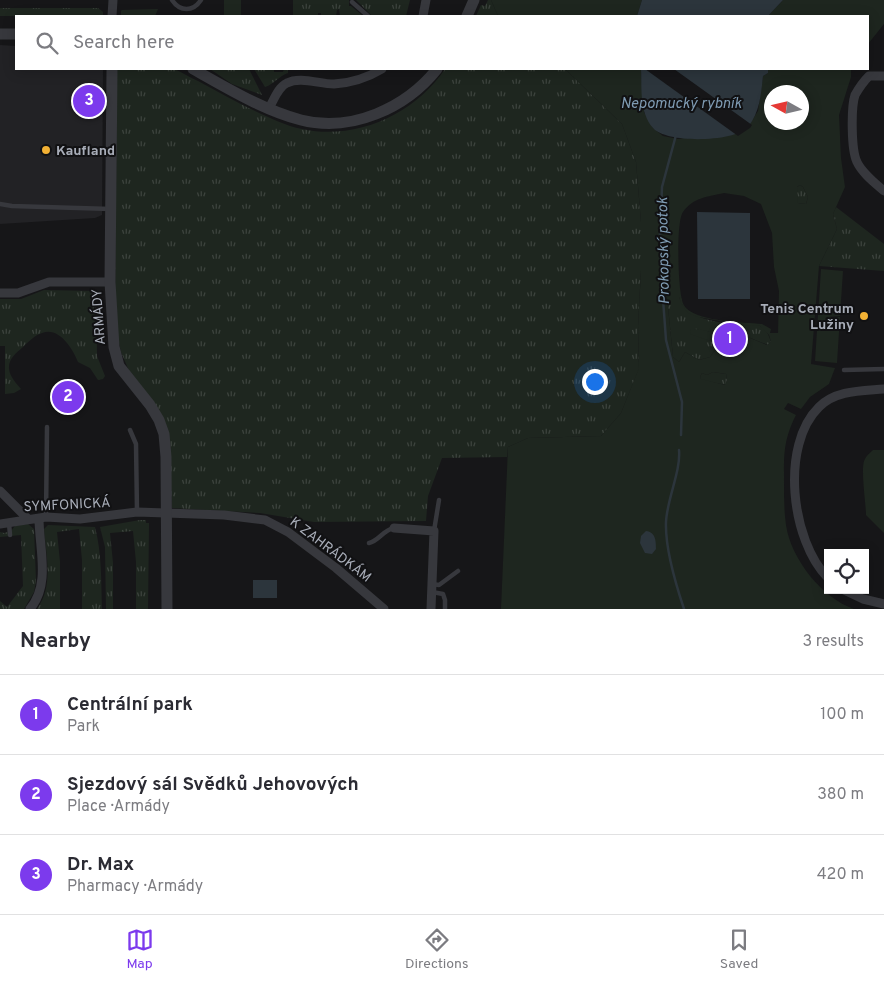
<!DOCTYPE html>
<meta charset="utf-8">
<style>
:root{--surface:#fff;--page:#f7f7f7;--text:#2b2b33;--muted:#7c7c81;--line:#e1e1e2;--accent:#7c3aed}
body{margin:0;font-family:Overpass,sans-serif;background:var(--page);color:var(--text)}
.controls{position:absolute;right:15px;bottom:15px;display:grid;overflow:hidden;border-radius:0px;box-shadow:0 2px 12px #0003}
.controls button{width:45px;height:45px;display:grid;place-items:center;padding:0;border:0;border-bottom:1px solid var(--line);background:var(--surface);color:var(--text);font:25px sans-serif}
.compass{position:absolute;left:764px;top:85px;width:45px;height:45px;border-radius:50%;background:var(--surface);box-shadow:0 2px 12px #0003;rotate:278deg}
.you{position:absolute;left:594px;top:381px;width:18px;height:18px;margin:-12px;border:4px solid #fff;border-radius:50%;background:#1a73e8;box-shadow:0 0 0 8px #1a73e833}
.badge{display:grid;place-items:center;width:32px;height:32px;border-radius:50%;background:var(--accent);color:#fff;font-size:16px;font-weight:700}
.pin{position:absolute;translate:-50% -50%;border:2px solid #fff;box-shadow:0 1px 5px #0006}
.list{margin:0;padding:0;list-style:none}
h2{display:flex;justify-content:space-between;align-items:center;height:65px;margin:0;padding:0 20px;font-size:21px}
h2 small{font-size:16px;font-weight:400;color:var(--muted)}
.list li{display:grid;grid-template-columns:32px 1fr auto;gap:15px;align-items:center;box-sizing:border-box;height:80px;padding:0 20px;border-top:1px solid var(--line)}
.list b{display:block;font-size:19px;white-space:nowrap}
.list p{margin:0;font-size:16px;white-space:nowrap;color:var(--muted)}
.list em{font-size:16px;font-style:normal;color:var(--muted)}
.icon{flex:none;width:28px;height:28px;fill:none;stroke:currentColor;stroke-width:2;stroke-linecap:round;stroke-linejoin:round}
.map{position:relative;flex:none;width:884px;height:609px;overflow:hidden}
.search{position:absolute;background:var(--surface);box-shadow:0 2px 12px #0003;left:15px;right:15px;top:15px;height:55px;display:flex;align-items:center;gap:12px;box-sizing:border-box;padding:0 18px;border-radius:0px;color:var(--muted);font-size:19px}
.sheet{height:305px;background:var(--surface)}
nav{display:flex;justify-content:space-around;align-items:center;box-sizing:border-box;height:70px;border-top:1px solid var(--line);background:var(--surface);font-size:14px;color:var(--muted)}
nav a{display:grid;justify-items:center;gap:2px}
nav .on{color:var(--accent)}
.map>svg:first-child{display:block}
</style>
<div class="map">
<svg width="884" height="609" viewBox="0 0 884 609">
<defs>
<pattern id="grass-tufts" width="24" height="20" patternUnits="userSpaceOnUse" patternTransform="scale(1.25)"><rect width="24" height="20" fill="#1e261f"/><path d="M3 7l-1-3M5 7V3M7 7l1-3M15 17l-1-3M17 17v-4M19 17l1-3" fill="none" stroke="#3c433d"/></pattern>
</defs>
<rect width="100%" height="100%" fill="#161618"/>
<path fill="#222225" d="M0,45l16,1v23h87l-1,146 -7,3 -95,6z"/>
<path fill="url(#grass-tufts)" d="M224,0h17v16h-17z
M293,0h56v6h2l12,10h-23l-1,-7 -2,1 -1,6h-15v-3h-3v3h-25z
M356,0h54l-4,16h-34z
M488,0h3l7,16h-22l5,-11 4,1z
M0,8h98l5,4v4h-103z
M158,9l-3,7h-34v-5l1,-1z
M117,69c12,0 47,-3 57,0 8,3 16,9 24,12 19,10 38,21 57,30 15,7 31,15 47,18 54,12 113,-15 143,-60h120l57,55 14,38 5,60v48l-3,56 1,43 -18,44 -20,23 -73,2 -20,9 -1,10 -65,1 -14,38 -2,25 -112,1 -54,-9 -88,-5 -4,-77 -38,-58 -9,-21 -6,-27z
M210,69h39l13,26 -30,-11z
M254,69h20v3h9l1,-3h4v4c-9,3 -14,11 -23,14z
M800,185l3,2 5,10 -2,7 -9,-1v-16z
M836,207l48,37v27l-65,-5 18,-37 -4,-15z
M44,290l52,1 1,65 8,20 -2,3 -5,1 -8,-12 -12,-6c-5,-13 -19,-36 -36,-29 -7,2 -14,9 -19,14 -7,6 -15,12 -14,22 1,8 7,14 12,20l-7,4 -9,1v-48h-5v-47h21z
M667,297h12c7,24 44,26 65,28 5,0 12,-1 16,1 7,4 9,10 11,16l-3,3 -25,-10 -8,2 -8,-5 -9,2 -12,-3 -1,7 8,4 2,8 -5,7 -11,3 -14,-8 -6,10 -6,-5z
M713,372l13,2 1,6 -1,5 -25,-5 -1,-3 2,-4 5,2z
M140,520h6v3h3l-1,86h-12v-47l-3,-31 -23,2 3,30v46h-7l-1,-62 -5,-20z
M28,524l6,5 2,52 -2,11 -10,17h-24v-8l7,6 16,-21 -2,-51 -21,2v-5l4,1 7,-2 4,-5z
M48,525l47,2c7,27 6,54 7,82h-20v-49l-3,-31 -22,3 3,30v47h-23c17,-23 9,-54 7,-80z"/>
<path fill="#1e261f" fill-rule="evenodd" d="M491,0h151l-5,16h-139z
M783,0h101v24l-16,20v-28h-100z
M565,69h76l3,43 9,16 10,8 15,3 69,-11 11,-17 5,-35 5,-3v-4h83v8l-12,38 2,43 4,29 -12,27 4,15 -18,37 -8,98 24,4 -6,16 -19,13 -9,12 -13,-6 -4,6 12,6c-13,26 -12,40 -12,68 0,14 0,28 2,42 5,34 36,73 68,84h-353l7,-162 20,-9 73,-2 20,-23 18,-45 -1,-42 3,-56v-48l-5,-60 -14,-38zM772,92h30v30h-30zM800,185l3,2 5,10 -2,7 -8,-1 -1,-16zM724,193l20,3 17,8 11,29 2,34 5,24 -1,42h-8l1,-4 -9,-5c-19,-2 -60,-2 -75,-15 -2,-2 -5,-6 -5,-10 -4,-12 -6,-78 1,-87 11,-15 24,-15 41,-19zM667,297h12l2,6 7,10 10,4 45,8 17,1 9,9 2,7 -4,3 -24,-10 -8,2 -8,-5c-14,3 -23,-4 -36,-3l-1,5 23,8 2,8 -5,7 -11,3 -14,-8 -6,10 -6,-5zM713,372l13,2 1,6 -2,5 -24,-6 -1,-2 2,-4 5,2z
M821,269l22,2 -3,45h-13l13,1 -3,46 -22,-2z
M873,450h11v83l-18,-18c0,-11 -6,-49 -1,-56 1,-3 5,-6 8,-9z"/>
<path fill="#2c353c" d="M642,0h141l-15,16h-131z
M641,69h127v4l-5,3c-2,18 -3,36 -15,51 -13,15 -81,17 -95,1 -14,-16 -11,-39 -12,-59z
M697,212l53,1v86h-52z
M646,531c10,1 10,11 10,18l-4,5 -7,-1 -5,-10 1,-7z
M253,580h24v18h-24z"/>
<path fill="#161618" d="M645,69h29l78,56 -2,3 -12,8z"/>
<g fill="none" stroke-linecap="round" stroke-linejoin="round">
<path stroke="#2c353c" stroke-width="2.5" d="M676,135l-14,52 -2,49 2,49 4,55 16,62 -1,33
M679,450c2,21 -12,49 -13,72 -1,25 10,63 18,87"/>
<path stroke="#37383d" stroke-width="4.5" d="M172,0c8,12 21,12 29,0
M352,2l16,14
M0,204l12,2 99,3
M844,370l40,-1
M130,430l6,14 1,68
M46,517l1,-90
M9,523l1,12
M434,531l5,-31
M369,543c10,-2 14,-13 25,-15
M432,584l7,1 19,-14
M432,592l11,2 2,6v9"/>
<path stroke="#37383d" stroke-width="9" d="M112,16l1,-16
M423,16l3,-16
M884,76h-15c-6,6 -10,12 -14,19 -4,12 -4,55 2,67 5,11 18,21 27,29
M269,108c5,-8 9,-21 18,-25 13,-7 32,1 47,1 17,-1 33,-6 48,-15
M0,293h18l31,-11h61
M0,491l28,28
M0,524l46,-7 34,2 57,-7 87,3 41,5 23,12 48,36 48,41
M394,528l40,3 -3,78
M828,578c-37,-37 -48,-133 -9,-171 17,-17 43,-16 65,-18
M844,590l19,9 21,5
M30,609c21,-25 9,-61 9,-91"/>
<path stroke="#37383d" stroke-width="11" d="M467,16l7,-16
M0,34h16
M112,69l-2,213 4,65 5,19 31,39 9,15 5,14 2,23 1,152
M193,69c34,19 70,41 108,51 50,13 105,-12 136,-51"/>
</g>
<g fill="#f2b134" stroke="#111113" stroke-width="2">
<circle cx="46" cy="150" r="5"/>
<circle cx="864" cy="316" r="5"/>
</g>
<g text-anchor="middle" stroke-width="4" stroke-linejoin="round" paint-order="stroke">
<g font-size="14" font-weight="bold" fill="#a8adb8" stroke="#111113" text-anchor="start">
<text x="56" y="155">Kaufland</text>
<text x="854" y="313" text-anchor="end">Tenis Centrum<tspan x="854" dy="16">Lužiny</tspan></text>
</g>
<g font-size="14" fill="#a8adb8" stroke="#111113">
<text transform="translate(98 317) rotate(-94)" y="5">ARMÁDY</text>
<text transform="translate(67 504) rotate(-3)" y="5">SYMFONICKÁ</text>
<text transform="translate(331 549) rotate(37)" y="5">K ZAHRÁDKÁM</text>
</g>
<g font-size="15" font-style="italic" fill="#7f9bb3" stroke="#111113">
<text x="681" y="108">Nepomucký rybník</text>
<text transform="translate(663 251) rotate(-91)" y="5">Prokopský potok</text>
</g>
</g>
</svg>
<div class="controls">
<button><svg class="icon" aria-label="locate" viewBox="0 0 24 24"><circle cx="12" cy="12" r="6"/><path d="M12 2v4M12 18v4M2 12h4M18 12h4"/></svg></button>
</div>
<svg class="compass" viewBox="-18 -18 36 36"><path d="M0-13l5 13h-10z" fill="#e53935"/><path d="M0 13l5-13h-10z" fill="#7c7c81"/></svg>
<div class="you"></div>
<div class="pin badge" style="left:730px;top:339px">1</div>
<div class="pin badge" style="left:68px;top:397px">2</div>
<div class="pin badge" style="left:89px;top:101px">3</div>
<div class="search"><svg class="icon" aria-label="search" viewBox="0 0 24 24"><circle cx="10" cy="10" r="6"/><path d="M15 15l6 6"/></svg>Search here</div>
</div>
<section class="sheet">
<h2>Nearby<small>3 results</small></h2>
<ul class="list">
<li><span class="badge">1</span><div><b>Centrální park</b><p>Park</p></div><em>100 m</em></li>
<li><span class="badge">2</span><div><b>Sjezdový sál Svědků Jehovových</b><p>Place · Armády</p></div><em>380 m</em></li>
<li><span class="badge">3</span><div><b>Dr. Max</b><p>Pharmacy · Armády</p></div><em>420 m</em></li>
</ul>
</section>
<nav>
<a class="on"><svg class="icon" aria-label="map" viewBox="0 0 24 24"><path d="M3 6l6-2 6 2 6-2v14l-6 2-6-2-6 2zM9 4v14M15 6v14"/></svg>Map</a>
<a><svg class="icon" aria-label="directions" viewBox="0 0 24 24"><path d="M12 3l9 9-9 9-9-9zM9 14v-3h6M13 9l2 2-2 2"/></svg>Directions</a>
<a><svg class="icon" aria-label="saved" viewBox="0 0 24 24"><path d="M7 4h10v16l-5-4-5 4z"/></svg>Saved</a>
</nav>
